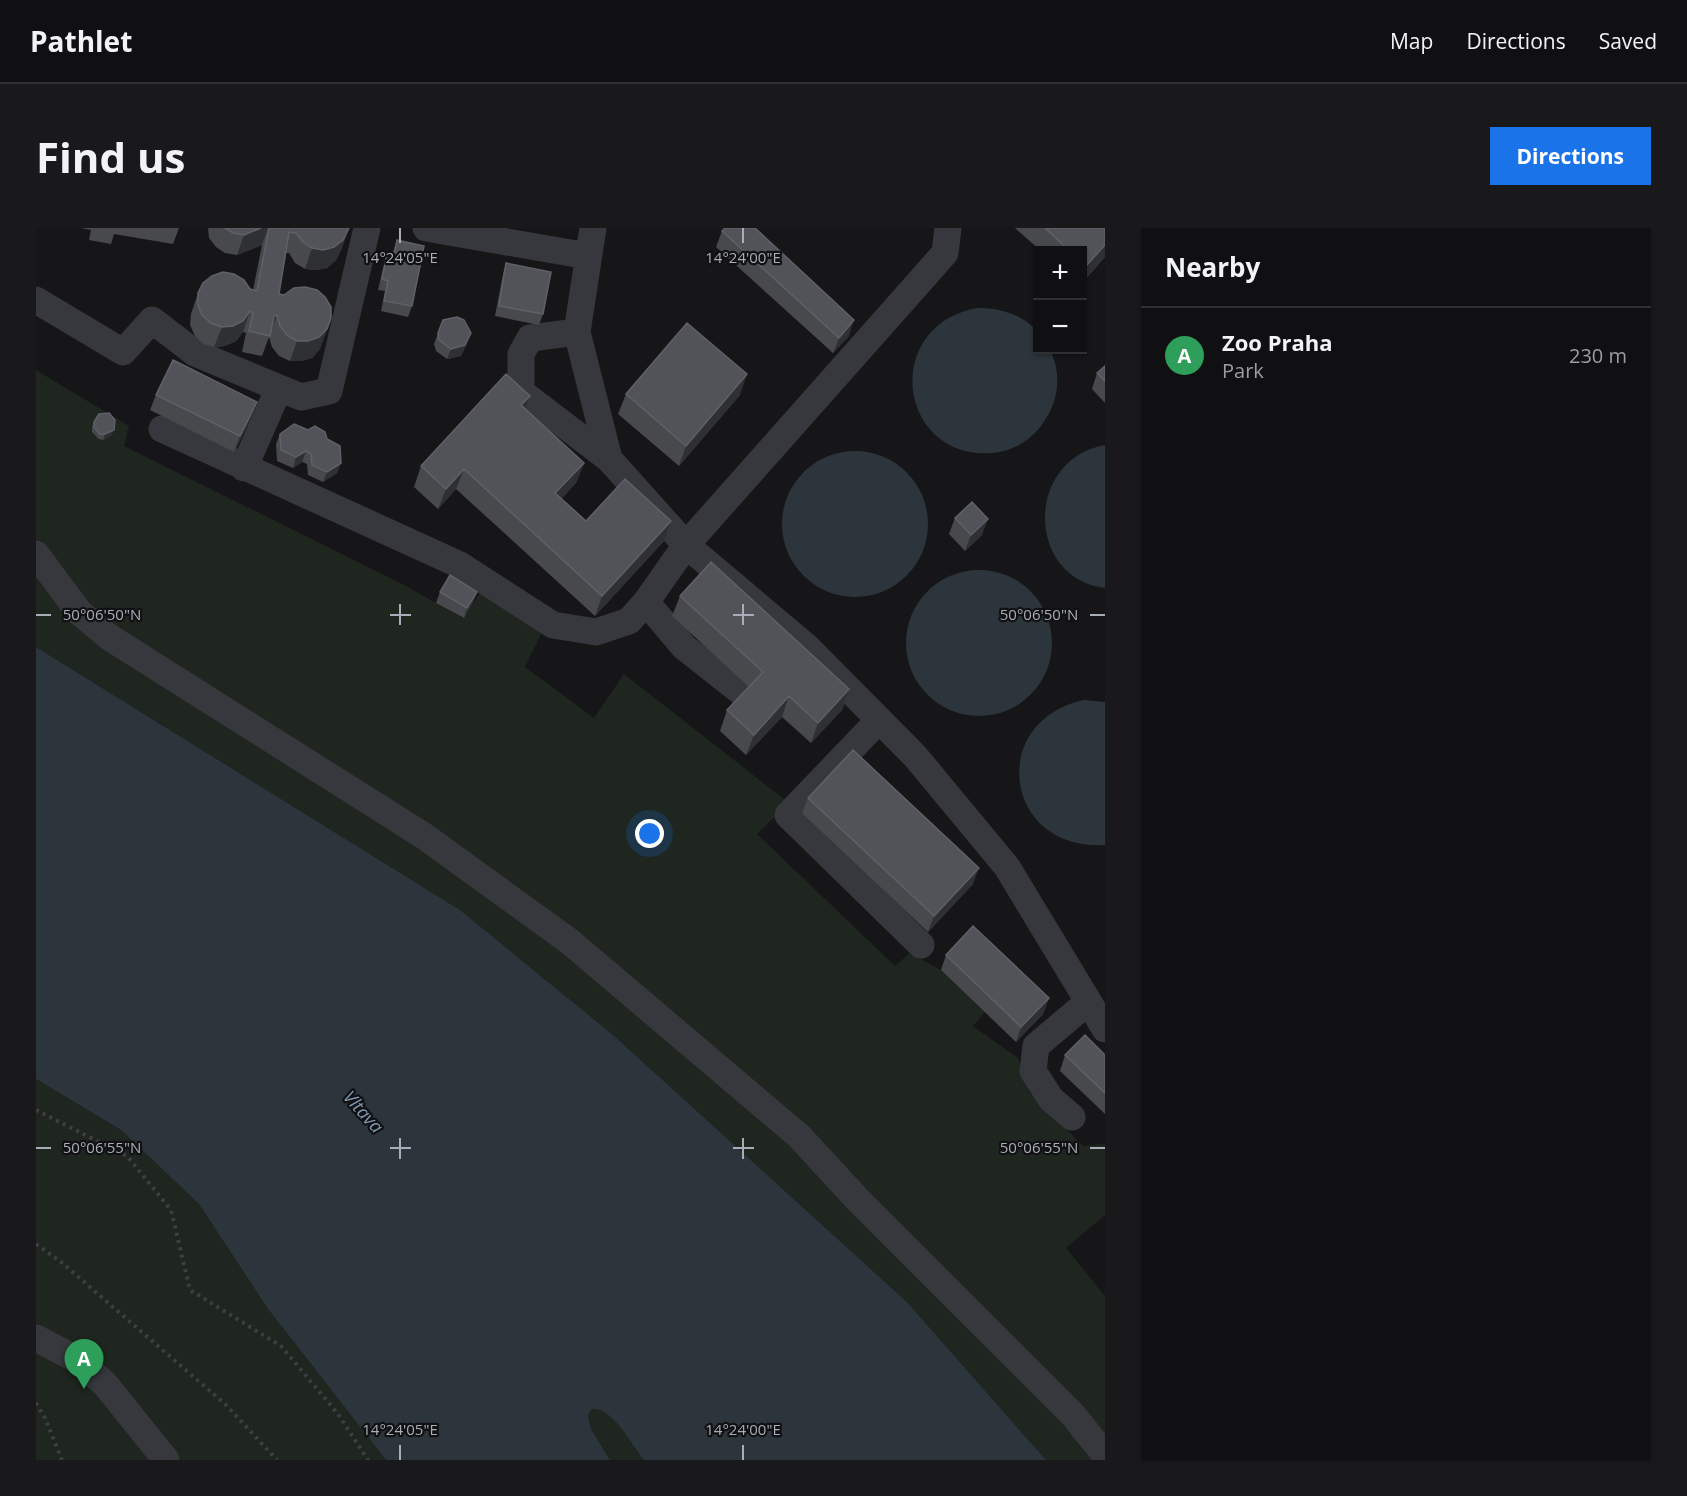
<!DOCTYPE html>
<meta charset="utf-8">
<style>
:root{--surface:#101012;--page:#19191b;--text:#f1f3f6;--muted:#9c9d9f;--line:#303032;--accent:#1a73e8}
body{margin:0;font-family:"Open Sans",sans-serif;background:var(--page);color:var(--text)}
.controls{position:absolute;right:18px;top:18px;display:grid;overflow:hidden;border-radius:0px;box-shadow:0 2px 4px #0004}
.controls button{width:54px;height:54px;display:grid;place-items:center;padding:0;border:0;border-bottom:2px solid var(--line);background:var(--surface);color:var(--text);font:30px sans-serif}
.you{position:absolute;left:614px;top:606px;width:21px;height:21px;margin:-15px;border:4px solid #fff;border-radius:50%;background:#1a73e8;box-shadow:0 0 0 9px #1a73e833}
.badge{display:grid;place-items:center;width:39px;height:39px;border-radius:50%;background:var(--accent);color:#fff;font-size:20px;font-weight:700}
.pin{position:absolute;translate:-50% -50px;filter:drop-shadow(0 2px 3px #0008)}
.pin::after{content:'';position:absolute;top:32px;width:21px;height:18px;background:inherit;clip-path:polygon(0 0,100% 0,50% 100%)}
.list{margin:0;padding:0;list-style:none}
h2{display:flex;justify-content:space-between;align-items:center;height:78px;margin:0;padding:0 24px;font-size:26px}
h2 small{font-size:20px;font-weight:400;color:var(--muted)}
.list li{display:grid;grid-template-columns:39px 1fr auto;gap:18px;align-items:center;box-sizing:border-box;height:96px;padding:0 24px;border-top:2px solid var(--line)}
.list b{display:block;font-size:22px;white-space:nowrap}
.list p{margin:0;font-size:20px;white-space:nowrap;color:var(--muted)}
.list em{font-size:20px;font-style:normal;color:var(--muted)}
.map{position:relative;flex:none;width:1069px;height:1232px;overflow:hidden;border-radius:0px}
header{display:flex;align-items:center;gap:36px;box-sizing:border-box;height:84px;padding:0 30px;background:var(--surface);border-bottom:2px solid var(--line)}
header strong{font-size:28px}
nav{display:flex;gap:33px;margin-inline-start:auto;font-size:21px}
.intro{display:flex;align-items:center;justify-content:space-between;box-sizing:border-box;height:144px;padding:0 36px}
h1{margin:0;font-size:42px}
.button{padding:15px 27px;border-radius:0px;background:var(--accent);color:#fff;font-size:21px;font-weight:700}
main{display:flex;gap:36px;padding:0 36px}
aside{flex:1;background:var(--surface);border-radius:0px;box-shadow:0 2px 4px #0004}
.map>svg:first-child{display:block}
</style>
<header>
<strong>Pathlet</strong>
<nav><a>Map</a><a>Directions</a><a>Saved</a></nav>
</header>
<div class="intro"><h1>Find us</h1><a class="button">Directions</a></div>
<main>
<div class="map">
<svg width="1069" height="1232" viewBox="0 0 1069 1232">
<rect width="100%" height="100%" fill="#161618"/>
<path fill="#1e261f" d="M0,142l93,56 -5,20 280,139 59,33 17,-25 63,37 -18,37 69,51 30,-44 165,129 -32,31 138,132 15,-13 31,17 44,42 -12,14 45,32 12,34 53,54 22,-2v71l-39,33 39,48v164h-59l-139,-158 -295,-268 -152,-124 -424,-263z
M0,851l85,51 78,74 69,105 118,151h-350z
M556,1181c22,-1 39,35 52,51h-34l-19,-31 -3,-15z"/>
<path fill="#2c353c" d="M941,80c24,0 44,6 60,23l1,19h12c12,24 9,51 -7,73 -11,17 -30,28 -50,30 -95,8 -113,-127 -16,-145z
M1069,217v143c-80,-10 -80,-129 0,-143z
M746 296a73 73 0 1 1 146 0a73 73 0 1 1-146 0Z
M870 415a73 73 0 1 1 146 0a73 73 0 1 1-146 0Z
M0,419l424,263 152,124 295,268 139,158h-402c-13,-15 -30,-52 -52,-51l-4,6 3,14 19,31h-224l-118,-151 -69,-105 -78,-74 -85,-51z
M1048,472l21,2v143c-101,7 -119,-124 -21,-145z"/>
<g fill="none" stroke-linecap="round" stroke-linejoin="round">
<path stroke="#3d3f44" stroke-width="4" stroke-dasharray="3 4.5" stroke-linecap="butt" d="M0,882l91,46 44,54 19,80 91,56 57,68 30,46
M0,1016l25,18 165,143 51,55
M0,1175l9,15 17,42"/>
<path stroke="#37383d" stroke-width="27" d="M390,0l162,28
M557,0l-16,104 32,127 77,86 121,102 108,109 92,111 98,162
M0,72l87,52 29,-32 43,33 84,35 22,9 28,-6 38,-163
M541,104l-47,6 -9,16v38l88,67
M126,201l298,136 93,60 43,7 33,-11 17,-19
M208,240l35,-80
M0,326l43,58 30,25 315,199 145,105 230,195 59,64 215,215 32,40
M705,464l-57,-45 -38,-45 40,-57 259,-292 3,-25
M843,492l-91,95 133,130
M1036,889l-21,-18 -18,-28 3,-25 52,-44
M0,1110l40,21 29,25 61,76"/>
</g>
<path fill="#47494d" d="M45,0h98l-6,16 -59,-10 -3,10 -22,-4 2,-10z
M172,0h141l-8,22 -5,10 -9,8 -11,2 -11,-1 -10,-6 -6,-10h-3l-7,41 52,24 -11,31 -8,9 -11,3h-11l-11,-5 -7,-9 -3,-10 -7,19 -20,-4 4,-19 -3,-1 -7,9 -11,5 -11,1 -11,-3 -8,-8 -5,-11 1,-11 7,-21 52,-4 3,1 9,-45 -25,10 -12,-2 -9,-6 -7,-9z
M979,0h90v29l-22,25v-32h-43z
M686,3l127,105 -16,17 -117,-106z
M361,12l15,66 -4,11 -27,-6 4,-20 -7,-1 6,-26 3,-10 5,1z
M470,35l37,51 -4,11 -44,-9 8,-42z
M402,105l29,10 -6,13 -14,3 -11,-8 -2,-7z
M1069,138v37l-13,-14 5,-16z
M590,166l114,1 -61,71 -61,-52z
M120,167l101,7 -6,16 -17,34 -84,-42z
M494,168l-5,13 59,54 -8,20 -15,16 25,22h85l-7,20 -69,75 -139,-127 -18,20 -24,-22 7,-21z
M58,194l18,13 -9,5 -4,-1 -7,-7v-5z
M244,206l47,5 14,24 -4,10 -14,9 -15,-7 -1,-11 -5,-2 -9,6 -16,-7 -1,-17z
M919,290l27,17 -17,16 -16,-17z
M404,364h37l-4,10 -9,16 -28,-15z
M644,368l169,93 -7,21 -31,33 -29,-26 -36,38 -26,-24 7,-21 22,-23 -77,-71z
M772,570l165,86 -45,48 -126,-119z
M910,727l103,43 -6,16 -27,28 -75,-72z
M1029,827h40v59l-45,-43z"/>
<path fill="#2f3033" d="M225,0h7l-6,17 -25,10 7,-20z
M312,2l-7,20 -5,10 -9,8 -11,2 -11,-1 7,-21z
M1069,17v12l-22,25v-6l3,-10z
M214,83l-7,21 -7,9 -11,5 -11,1 8,-20z
M241,87l-8,21h-2l7,-20z
M818,92l-5,16 -16,17 6,-15z
M291,101l-7,20 -8,9 -11,3h-11l7,-20z
M435,105l-10,23 -14,3 4,-10z
M711,146l-7,21 -61,71 7,-20z
M494,168l-7,20 -2,-11z
M221,174l-6,16 -17,34 6,-16z
M78,202l-2,5 -9,5 2,-6z
M270,223l-4,11 -9,6 3,-11z
M305,235l-4,10 -14,9 4,-10z
M548,235l-8,20 -28,31 7,-21z
M428,241l-8,20 -18,20 8,-20z
M952,291l-6,16 -17,16 6,-16z
M635,293l-7,20 -69,75 7,-20z
M441,364l-4,10 -9,16 3,-10z
M813,461l-7,21 -31,33 7,-20z
M753,468l-7,21 -36,38 8,-20z
M943,640l-6,16 -45,48 6,-16z
M1013,770l-6,16 -27,28 5,-15z"/>
<path fill="#525359" stroke="#5f6168" stroke-width="1.5" d="M189,0h36l-17,7 -11,-2z
M233,0h80l-6,12 -9,7 -11,3 -11,-2 -9,-6 -7,-9 -7,-1 -10,62 5,1 10,-7 11,-1 12,3 8,7 6,10v11l-4,11 -8,8 -11,4h-11l-10,-6 -7,-9 -3,-11 -3,1 -4,20 -21,-5 4,-18 -3,-2 -7,10 -10,5 -11,1 -11,-4 -9,-8 -4,-10v-12l5,-10 9,-7 11,-4 11,2 10,6 6,9 7,2z
M689,0h30l99,92 -15,18 -117,-107z
M1009,0h60v17l-19,21 -3,-3v-13h-14z
M361,12l27,6 -12,60 -28,-5 4,-20 -6,-2 5,-25 7,1z
M470,35l45,9 -8,42 -44,-8z
M421,89l7,3 7,13 -6,12 -14,4 -12,-9 -1,-7 5,-13z
M651,95l60,51 -61,72 -60,-52z
M137,132l84,42 -17,34 -84,-41z
M1069,138v15l-8,-8z
M470,146l24,22 -9,9 63,58 -29,30 31,28 39,-42 46,42 -69,75 -138,-127 -18,20 -25,-23z
M73,185l6,7 -1,10 -9,4h-5l-6,-7v-5l5,-8z
M258,196l14,6 7,-4 10,6 2,7 13,7 1,17 -14,9 -15,-7 -1,-11 -5,-3 -10,6 -15,-7 -1,-16z
M936,274l16,17 -17,16 -16,-17z
M675,334l138,127 -31,34 -29,-27 -35,39 -27,-25 36,-38 -83,-76z
M414,347l27,17 -10,16 -27,-16z
M817,522l126,118 -45,48 -126,-118z
M937,698l76,72 -28,29 -75,-72z
M1049,807l20,20v38l-40,-38z"/>
<path fill="none" stroke="#a8adb8" stroke-width="2" d="M364,0v15M707,0v15M364,376v21M707,376v21M0,387h15M354,387h21M697,387h21M1054,387h15M364,910v21M707,910v21M0,920h15M354,920h21M697,920h21M1054,920h15M364,1217v15M707,1217v15"/>
<g text-anchor="middle" stroke-width="4.5" stroke-linejoin="round" paint-order="stroke">
<g font-size="18" font-style="italic" fill="#7f9bb3" stroke="#111113">
<text transform="translate(327 884) rotate(48)" y="6">Vltava</text>
</g>
</g>
<g font-size="15" text-anchor="middle" fill="#a8adb8" stroke="#111113" stroke-width="4.5" stroke-linejoin="round" paint-order="stroke">
<text x="364" y="35">14°24'05"E</text>
<text x="707" y="35">14°24'00"E</text>
<text x="1003" y="392">50°06'50"N</text>
<text x="66" y="392">50°06'50"N</text>
<text x="1003" y="925">50°06'55"N</text>
<text x="66" y="925">50°06'55"N</text>
<text x="364" y="1207">14°24'05"E</text>
<text x="707" y="1207">14°24'00"E</text>
</g>
</svg>
<div class="controls">
<button>+</button>
<button>−</button>
</div>
<div class="you"></div>
<div class="pin badge" style="left:48px;top:1161px;background:#2e9e5b">A</div>
</div>
<aside>
<h2>Nearby<small></small></h2>
<ul class="list">
<li><span class="badge" style="background:#2e9e5b">A</span><div><b>Zoo Praha</b><p>Park</p></div><em>230 m</em></li>
</ul>
</aside>
</main>
